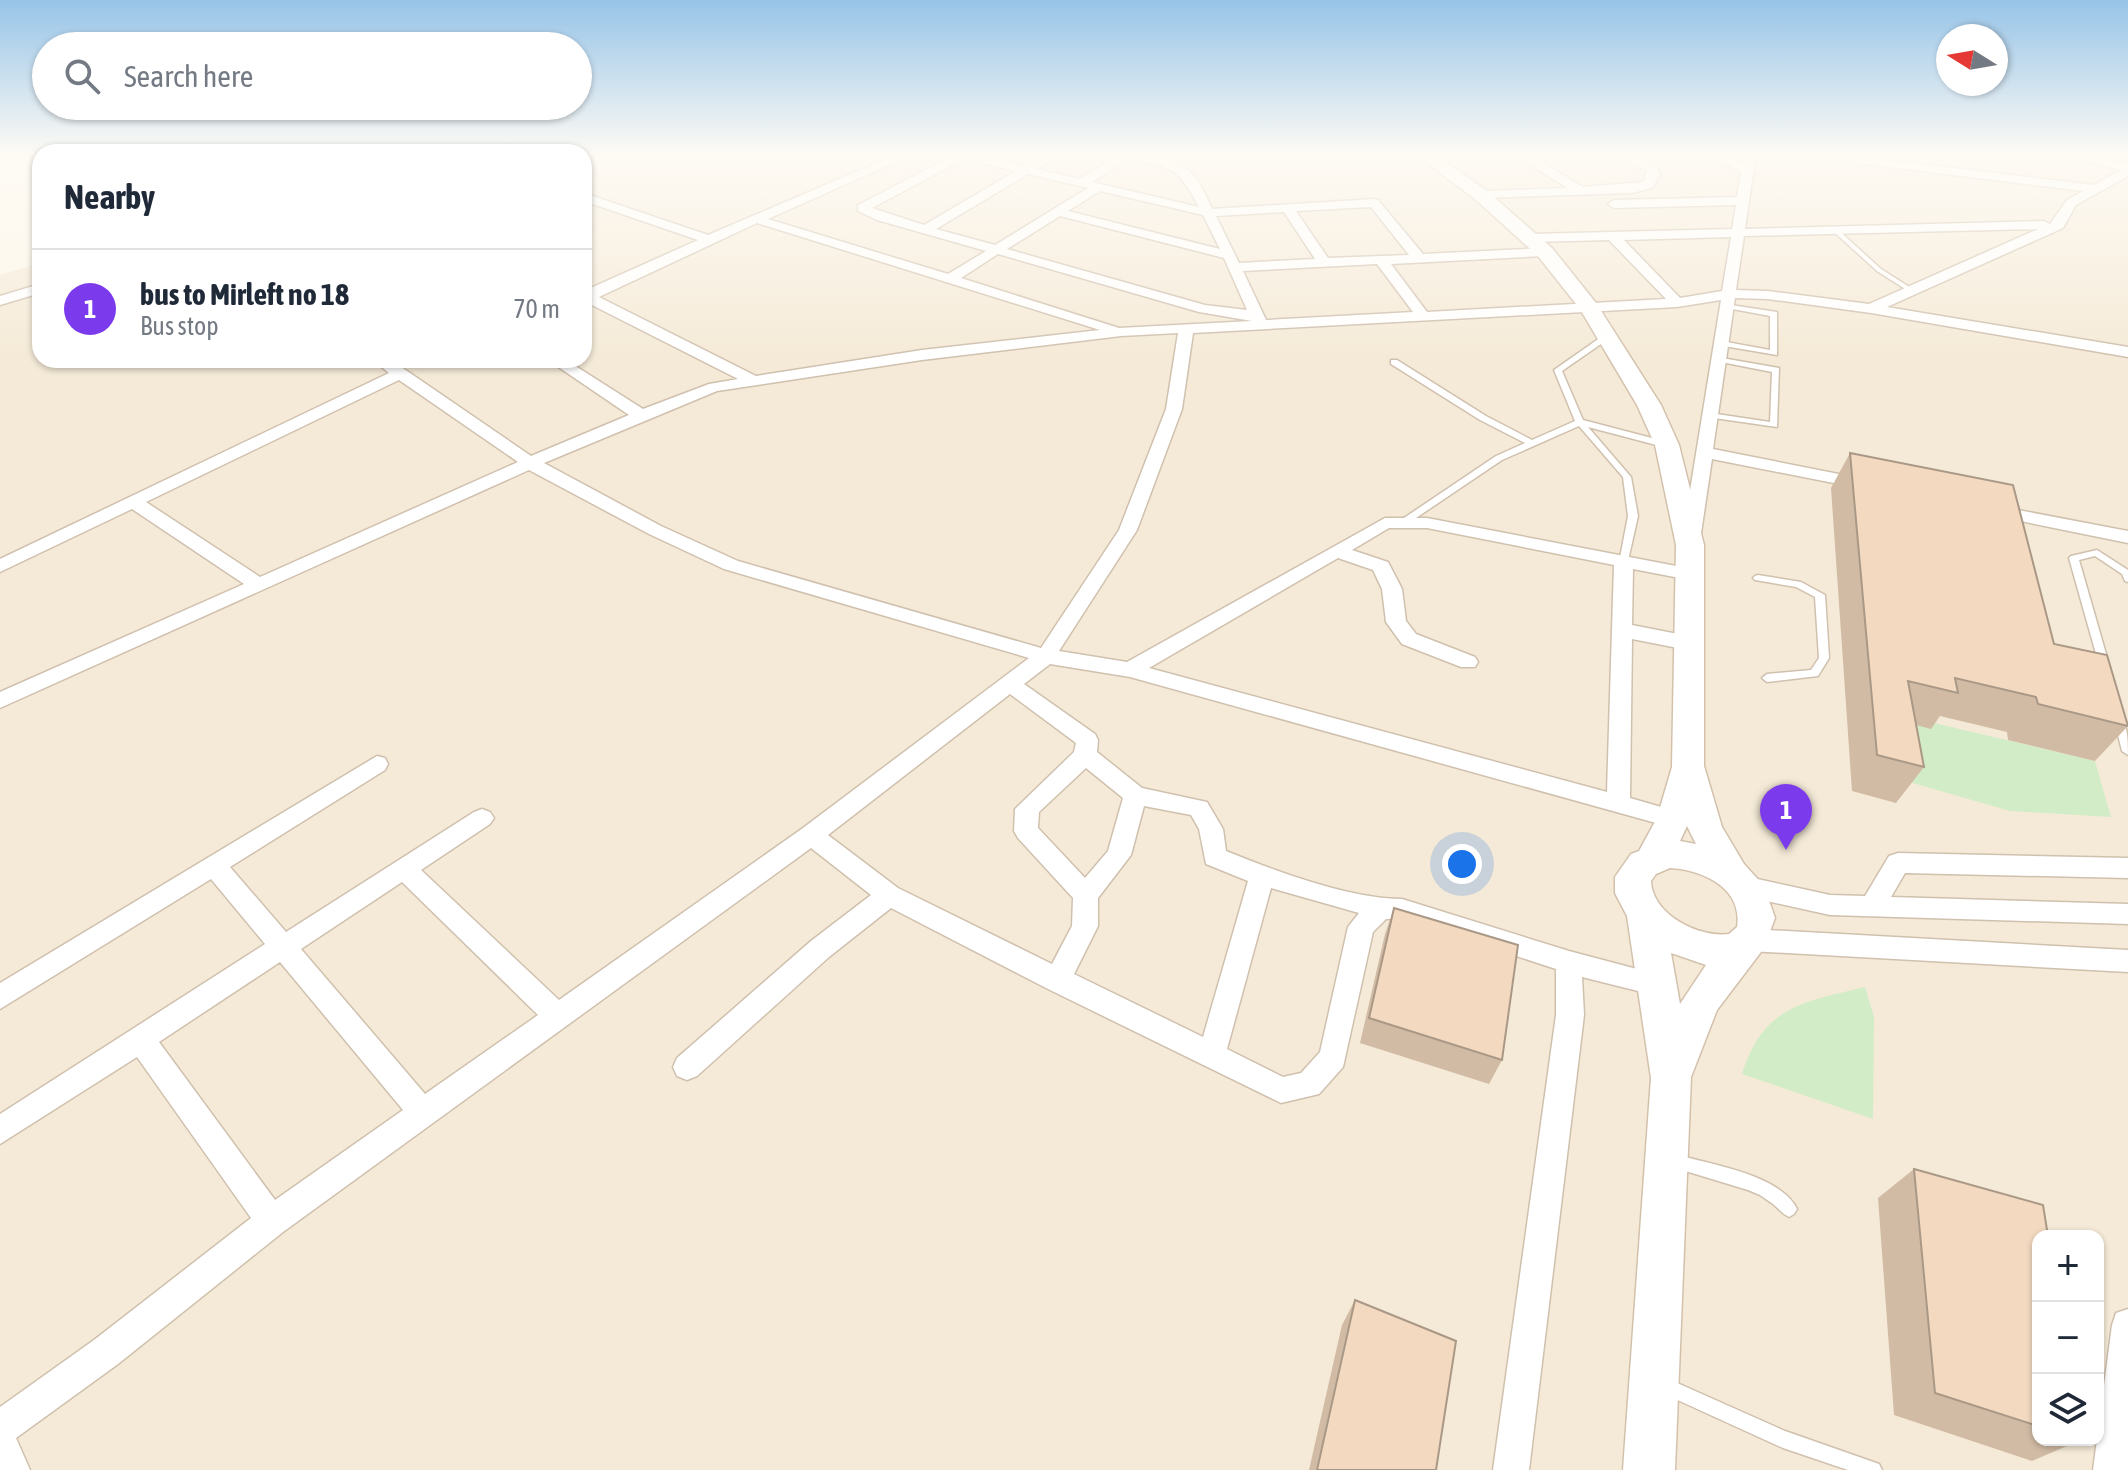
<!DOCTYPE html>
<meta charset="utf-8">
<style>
:root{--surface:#fff;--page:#f2f2f3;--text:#1f2937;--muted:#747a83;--line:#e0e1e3;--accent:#7c3aed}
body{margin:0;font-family:"Asap Condensed",sans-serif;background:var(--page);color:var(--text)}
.controls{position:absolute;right:24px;bottom:24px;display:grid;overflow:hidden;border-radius:16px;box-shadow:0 2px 6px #0004}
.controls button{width:72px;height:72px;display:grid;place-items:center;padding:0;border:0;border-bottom:2px solid var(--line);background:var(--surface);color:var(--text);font:40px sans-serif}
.compass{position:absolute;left:1936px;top:24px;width:72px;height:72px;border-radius:50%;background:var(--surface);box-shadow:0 2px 6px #0004;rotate:281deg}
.you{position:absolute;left:1462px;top:864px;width:28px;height:28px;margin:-20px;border:6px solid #fff;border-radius:50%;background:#1a73e8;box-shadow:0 0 0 12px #1a73e833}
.badge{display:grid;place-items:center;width:52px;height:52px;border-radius:50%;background:var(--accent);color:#fff;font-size:26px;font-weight:700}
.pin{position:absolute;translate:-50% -66px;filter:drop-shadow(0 2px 4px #0008)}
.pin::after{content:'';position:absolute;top:42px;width:28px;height:24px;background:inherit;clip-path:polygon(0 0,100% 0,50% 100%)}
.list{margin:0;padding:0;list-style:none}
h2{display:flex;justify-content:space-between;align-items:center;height:104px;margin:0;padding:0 32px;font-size:34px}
h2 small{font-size:26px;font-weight:400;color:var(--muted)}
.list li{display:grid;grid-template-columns:52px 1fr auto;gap:24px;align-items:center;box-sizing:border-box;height:120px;padding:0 32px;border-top:2px solid var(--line)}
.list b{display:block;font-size:30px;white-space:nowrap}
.list p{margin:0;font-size:26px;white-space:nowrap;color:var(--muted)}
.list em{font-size:26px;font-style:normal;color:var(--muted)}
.icon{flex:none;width:44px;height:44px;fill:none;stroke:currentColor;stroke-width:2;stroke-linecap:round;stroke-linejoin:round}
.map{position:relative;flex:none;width:2128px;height:1470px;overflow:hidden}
.search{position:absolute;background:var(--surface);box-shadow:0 2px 6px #0004;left:32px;top:32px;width:560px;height:88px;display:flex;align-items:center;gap:20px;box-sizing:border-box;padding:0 28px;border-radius:44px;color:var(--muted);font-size:30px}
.panel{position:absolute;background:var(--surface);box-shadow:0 2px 6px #0004;left:32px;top:144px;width:560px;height:224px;border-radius:24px}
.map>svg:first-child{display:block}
</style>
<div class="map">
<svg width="2128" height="1470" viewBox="0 0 2128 1470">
<rect width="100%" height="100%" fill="#fdf7e9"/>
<path fill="#f5ead7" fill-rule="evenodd" d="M584,153h1544v1317h-2128v-1195l40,-12v97h544zM2038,1236h60v204h-60z"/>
<path fill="#d2ecc7" d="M1883,717l47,5 165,39 16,56 -101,-6 -118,-34z
M1865,987l9,30 -1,102 -131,-45c21,-68 61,-72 123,-87z"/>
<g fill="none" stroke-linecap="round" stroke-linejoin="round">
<g stroke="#d0c0ae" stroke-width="3">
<path id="lane" d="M1833,229h4l44,40 33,21v2h-4l-33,-21 -44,-40z
M1724,304l53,8v43l-59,-10 -1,-2 4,-2 49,9v-34l-43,-8h-3z
M1604,335l7,2 -49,34 21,49 84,22 1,2 -4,3 -76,-20 43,50 7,39 -11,49h-6l-2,-2 9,-47 -5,-39 -44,-51 -77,34 -95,64h-6v-4l95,-64 29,-13 -45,-23 -89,-56v-4h6l89,56 46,24 43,-19 -21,-51z
M1716,357l63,11 -2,59 -70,-10 -1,-2 4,-2 60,9 2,-50 -56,-11z
M2097,550l31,20v12l-3,-1 -3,-7 -27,-18 -16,4 31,108 -5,4 -5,-4 -31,-110 2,-2z
M1758,575l43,7 24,13 4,63 -11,18 -51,6 -5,-4 5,-4 44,-4 8,-12 -4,-61 -19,-10 -41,-7 -2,-2 2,-2z
M2119,715c9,8 9,27 9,40l-6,-4 -8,-32z
M1674,1154c34,10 106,20 123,55l-3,5 -5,3 -5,-3 -11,-10 -13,-9 -12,-5 -79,-24 -2,-5 2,-5z
M1666,1378l119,53 94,33 3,6h-34l-65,-22 -123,-56 -2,-6 2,-6z"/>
</g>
<g stroke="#d0c0ae" stroke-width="3">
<path id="street" d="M900,153h16l-148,66 180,55 38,-23 -109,-31 -19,-9v-6l94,-49 -6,-3h20l59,13 23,-13h14l-25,16 42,10 38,-23 -6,-3c24,0 68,2 83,23 8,10 13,22 18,33l162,-10 4,1 45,54 122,-6 7,4 -7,4 -154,8 36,48 239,-13 -57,-59 -78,2 -7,-4 7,-4 201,-5 4,-24 -122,3 -6,-4 6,-4 123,-3 4,-26 -39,-18h16l25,10 1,-10h12l-11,76 299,-8 6,3 17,-24 16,-9 -283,-35 -6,-3h34l266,32 27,-15 -69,-17h22l54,11v12l-52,29 -13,23 -176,79 241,40v10l-257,-44 -103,-14 -33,-1 -22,151 151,30 9,5 -9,5 -152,-30 -12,81 -9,6 -9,-6 39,-240 -44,7 -484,26 -11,76 -45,121 -78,121 68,11 258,-144h42l270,52 3,4 -10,6 -57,-11 -1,56 56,11 10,7 -10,7 -56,-11 -2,159 52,15 4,6 -4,6 -8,3 -544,-151 -80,-13 -26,20 71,50 3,6 -1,12 45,36 65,14 16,27 3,22c49,20 124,48 176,48l167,52 98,26 4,8 -4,8 -9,3 -76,-19 2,38 -55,455h-36l63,-455v-46l-154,-50h-16l-13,13 -30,135 -24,27 -38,9 -233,-114 -157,-81 -62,49 -132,119 -10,4 -10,-4 -4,-9 4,-9 134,-117 60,-46 -60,-47 -528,384 -165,132 -102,74 14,32h-30v-63l94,-67 157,-122 -114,-161 -137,87v-30l265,-170 -54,-65 -211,130v-26l377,-227 8,2 3,6 -3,6 -155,97 56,65 188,-120 8,-3 8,3 4,6 -4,6 -69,46 138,130 244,-172 226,-170 -305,-89 -75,-35 -120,-64 -529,238v-16l244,-108 -112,-75 -132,63v-13l389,-186 -16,-13h18l140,96 98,-41 -81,-55h18l77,49 66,-25 29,-5 -154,-78v-10l114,-51 -114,-39v-8l124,42zM964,159l52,12 -92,54 -52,-17zM1128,159c45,10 49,6 71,48l-107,-25zM1028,174l60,14 -93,57 -59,-16zM1100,191l103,24 17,34 -152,-38zM1371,207l38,48 -81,3 -32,-47zM1284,212l31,47 -76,4 -23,-47zM1060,216l164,42 23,52 -42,-5 -198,-56zM757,223l343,107 -178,20 -166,26 -157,-79zM2038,229l-169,75 -101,-13 -32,-1 8,-54zM1731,237l-9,54 -42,7 -56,-58zM998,254l201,58 53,9 -133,7 -158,-50zM1377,264l36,48 -147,8 -23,-49zM1178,333l-12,76 -47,121 -78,118 -303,-87 -77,-35 -117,-63 173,-72 205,-31 199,-24zM399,380l119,82 -258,115 -114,-75zM1389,528h38l187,37 -7,227 -458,-124 189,-110 35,12 9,19 4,33 16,22 59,23h14l3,-5 -3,-5 -59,-23 -10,-13 -4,-32 -14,-27 -36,-12zM1010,694l66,49 -2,9 -59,57 -1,22 4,7 55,60 -1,28 -20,38 -154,-76 -70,-53zM1086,768l37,30 -15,53 -23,27 -47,-50 1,-16zM1144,806l47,9 8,14 7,35 42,17 -45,156 -129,-63 24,-48v-28l33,-43zM402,882l136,133 -113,79 -124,-145zM1271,888l88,25 -11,14 -28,125 -19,21 -18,4 -56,-28zM280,962l123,148 -128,90 -116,-158z
M1513,153h14l56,34 60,-5 4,-11 -39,-18h16l32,13 4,9 -8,13 -20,5 -155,5 -2,-3 6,-4 86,-3z
M40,284v9l-40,12v-9z
M1992,505l136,26v12l-142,-29 -3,-4z
M1898,853l230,5v20l-223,-5 -14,24 237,7v20l-298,-9 -86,-19 -9,-3 -3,-7 3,-7 9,-3 86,19 35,1 24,-40z
M1750,929l378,21v22l-378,-21 -9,-3 -4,-8 4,-8z
M2128,1309v161h-35l19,-145 4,-12z"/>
</g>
<g stroke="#d3c1ac" stroke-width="3">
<path id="secondary" d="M1414,153h19l54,38 65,57 44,55 65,102 18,40 25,100v221l18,61 22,37 20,22 11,32 -11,30 -47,62 -26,67 -16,393h-52l28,-392 -24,-162 -12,-23v-16l16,-23 8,-3 18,-33 15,-51 4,-222 -21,-100 -18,-40 -57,-96 -42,-53 -63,-57zM1687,826l9,18 -16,-3zM1670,868c33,2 73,20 67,59l-8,7c-31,4 -77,-20 -78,-53l5,-7zM1671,953l35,12 -26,39z"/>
</g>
<use href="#lane" fill="#fff" fill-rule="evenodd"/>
<use href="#street" fill="#fff" fill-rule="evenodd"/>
<use href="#secondary" fill="#fff" fill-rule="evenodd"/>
</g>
<path fill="#d1bba5" d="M1850,453l204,191 74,80v2l-33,35 -87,-21 -1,-8 -67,-16 -9,13 -15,-4 8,42 -28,36 -44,-12 -21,-303z
M1394,908l108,152 -13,24 -129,-41 25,-109z
M1914,1169l124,67v204h43l-49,21 -138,-46 -16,-217z
M1355,1300l81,170h-127l33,-145z"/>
<path fill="#f3d9c0" stroke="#aa9886" stroke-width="2" d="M1850,453l163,32 41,159 53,11 21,71 -90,-22 -2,-7 -81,-19 3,15 -50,-12 16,86 -47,-12z
M1394,908l124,37 -16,115 -133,-42z
M1914,1169l129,36 5,31h-10v190l-103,-33z
M1355,1300l101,41 -20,129h-119z"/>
<linearGradient id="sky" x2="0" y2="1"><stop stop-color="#97c4e8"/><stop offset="0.43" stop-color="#fefbf5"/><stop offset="1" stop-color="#fefbf5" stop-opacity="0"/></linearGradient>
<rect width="2128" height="359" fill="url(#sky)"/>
</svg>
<div class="controls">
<button>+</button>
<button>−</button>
<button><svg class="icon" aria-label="layers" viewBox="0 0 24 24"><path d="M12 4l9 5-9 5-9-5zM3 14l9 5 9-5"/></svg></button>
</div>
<svg class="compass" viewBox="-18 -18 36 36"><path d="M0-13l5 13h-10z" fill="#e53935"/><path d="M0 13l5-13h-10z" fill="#747a83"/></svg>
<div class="you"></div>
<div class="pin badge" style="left:1786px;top:850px">1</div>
<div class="search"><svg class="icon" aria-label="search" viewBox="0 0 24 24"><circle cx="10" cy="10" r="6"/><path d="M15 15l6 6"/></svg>Search here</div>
<section class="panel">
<h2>Nearby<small></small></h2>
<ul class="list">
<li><span class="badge">1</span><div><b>bus to Mirleft no 18</b><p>Bus stop</p></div><em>70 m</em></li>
</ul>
</section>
</div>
